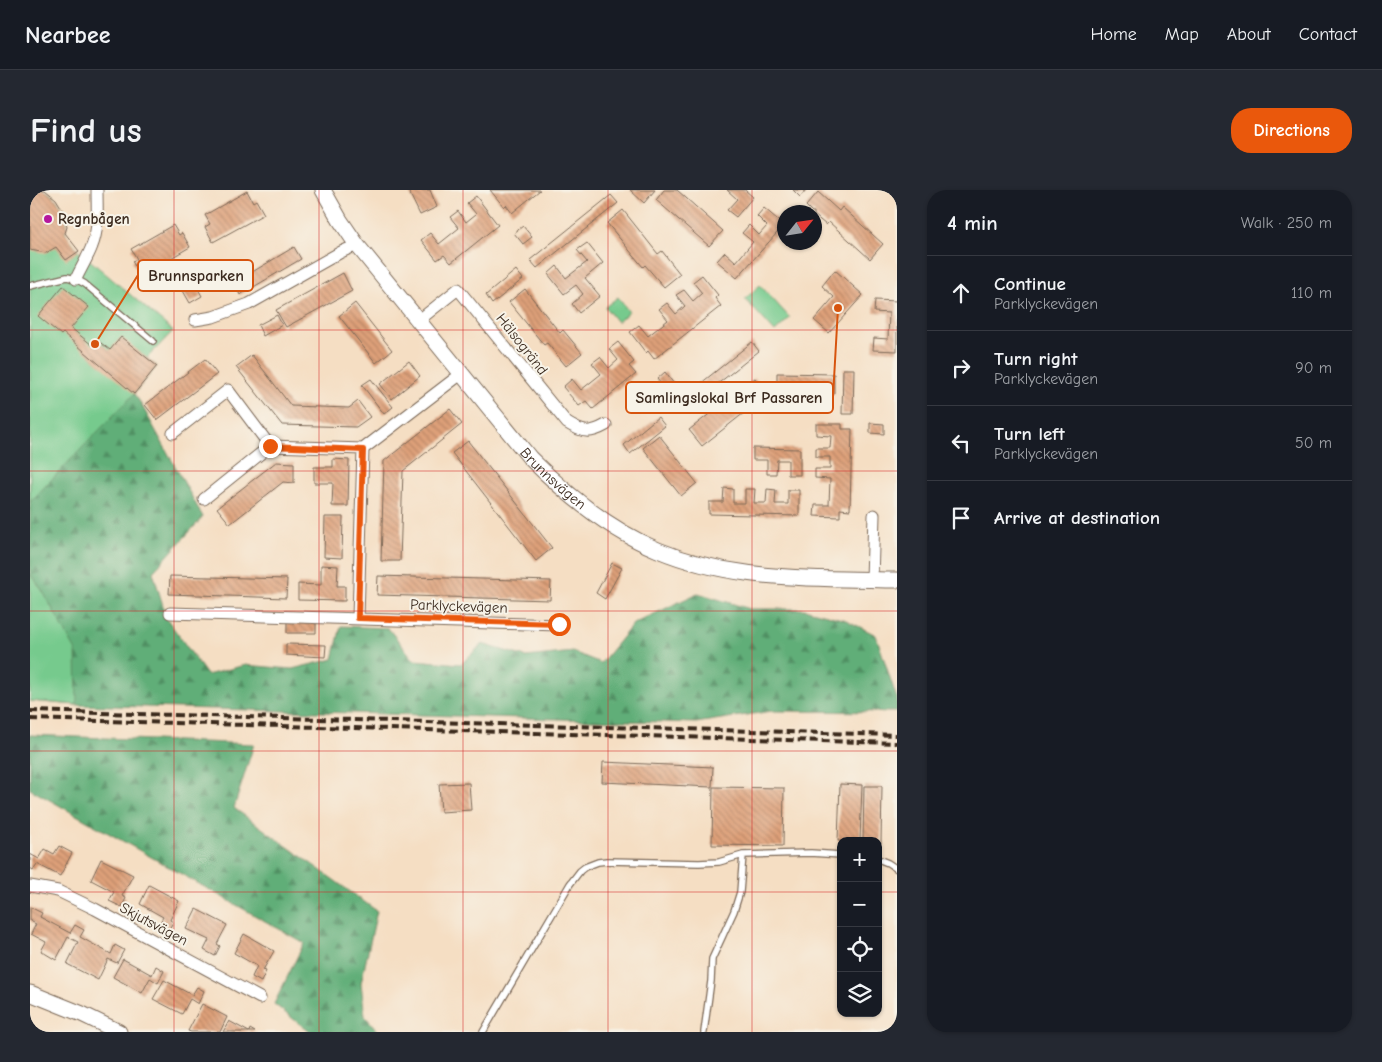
<!DOCTYPE html>
<meta charset="utf-8">
<style>
:root{--surface:#171b24;--page:#242831;--text:#f1f3f6;--muted:#9ea1a6;--line:#363941;--accent:#ea580c}
body{margin:0;font-family:"Comic Neue",sans-serif;background:var(--page);color:var(--text)}
.controls{position:absolute;right:15px;bottom:15px;display:grid;overflow:hidden;border-radius:10px;box-shadow:0 1px 4px #0004}
.controls button{width:45px;height:45px;display:grid;place-items:center;padding:0;border:0;border-bottom:1px solid var(--line);background:var(--surface);color:var(--text);font:25px sans-serif}
.compass{position:absolute;left:747px;top:15px;width:45px;height:45px;border-radius:50%;background:var(--surface);box-shadow:0 1px 4px #0004;rotate:60deg}
.stop{position:absolute;width:15px;height:15px;margin:-11px;border:4px solid #ea580c;border-radius:50%;background:#fff}
.stop.end{background:#ea580c;border-color:#fff;box-shadow:0 1px 5px #0008}
.list{margin:0;padding:0;list-style:none}
h2{display:flex;justify-content:space-between;align-items:center;height:65px;margin:0;padding:0 20px;font-size:21px}
h2 small{font-size:16px;font-weight:400;color:var(--muted)}
.list li{display:grid;grid-template-columns:32px 1fr auto;gap:15px;align-items:center;box-sizing:border-box;height:75px;padding:0 20px;border-top:1px solid var(--line)}
.list b{display:block;font-size:19px;white-space:nowrap}
.list p{margin:0;font-size:16px;white-space:nowrap;color:var(--muted)}
.list em{font-size:16px;font-style:normal;color:var(--muted)}
.icon{flex:none;width:28px;height:28px;fill:none;stroke:currentColor;stroke-width:2;stroke-linecap:round;stroke-linejoin:round}
.map{position:relative;flex:none;width:867px;height:842px;overflow:hidden;border-radius:20px}
header{display:flex;align-items:center;gap:30px;box-sizing:border-box;height:70px;padding:0 25px;background:var(--surface);border-bottom:1px solid var(--line)}
header strong{font-size:24px}
nav{display:flex;gap:28px;margin-inline-start:auto;font-size:18px}
.intro{display:flex;align-items:center;justify-content:space-between;box-sizing:border-box;height:120px;padding:0 30px}
h1{margin:0;font-size:35px}
.button{padding:12px 22px;border-radius:20px;background:var(--accent);color:#fff;font-size:18px;font-weight:700}
main{display:flex;gap:30px;padding:0 30px}
aside{flex:1;background:var(--surface);border-radius:20px;box-shadow:0 1px 4px #0004}
.map>svg:first-child{display:block}
</style>
<header>
<strong>Nearbee</strong>
<nav><a>Home</a><a>Map</a><a>About</a><a>Contact</a></nav>
</header>
<div class="intro"><h1>Find us</h1><a class="button">Directions</a></div>
<main>
<div class="map">
<svg width="867" height="842" viewBox="0 0 867 842">
<defs>
<pattern id="forest-firs" width="22" height="20" patternUnits="userSpaceOnUse" patternTransform="scale(1.25)"><rect width="22" height="20" fill="#60ae78"/><path d="M5 1l3.5 6h-7zM16 11l3.5 6h-7z" fill="#508e62"/></pattern>
<pattern id="building-back-hatch" width="6" height="6" patternUnits="userSpaceOnUse" patternTransform="scale(1.25)"><rect width="6" height="6" fill="#dea079"/><path d="M-1 5l2 2M0 0l6 6M5-1l2 2" fill="none" stroke="#b58363"/></pattern>
</defs>
<rect width="100%" height="100%" fill="#f7f3e8"/>
<filter id="ink" filterUnits="userSpaceOnUse"><feTurbulence type="fractalNoise" baseFrequency=".02" numOctaves="2"/><feDisplacementMap in="SourceGraphic" scale="10" xChannelSelector="R" yChannelSelector="G"/><feConvolveMatrix kernelMatrix="1 2 1 2 8 2 1 2 1" color-interpolation-filters="sRGB"/></filter>
<filter id="wash" filterUnits="userSpaceOnUse"><feTurbulence type="fractalNoise" baseFrequency=".0096" numOctaves="4" result="noise"/><feDisplacementMap in="SourceGraphic" scale="20" xChannelSelector="R" yChannelSelector="G"/><feGaussianBlur stdDeviation="1.12" result="paint"/><feColorMatrix in="noise" values="0 0 0 0 0 0 0 0 0 0 0 0 0 0 0 0 0 1.4 0 .05"/><feComposite in="paint" operator="in"/></filter>
<g filter="url(#wash)">
<rect width="100%" height="100%" fill="#f5dec3"/>
<path fill="url(#forest-firs)" stroke="#4e6c4b" d="M8,126l96,78 6,8 63,115 -50,55 14,47 40,56 38,-10 47,4 41,-10 8,-33 47,2 26,32 47,4 21,-20 44,13 47,-5 28,11 32,-39 65,-31 52,16h54l42,11 30,15 21,64v13l-125,-1 -76,12 -619,-18 -47,-4 12,-111 -12,-16v-248z
M0,545l224,9 -20,64 143,103 -16,72 4,33 14,16h-69l-36,-28 30,-61 -274,-154z"/>
<path fill="#76ca8d" stroke="#587a56" d="M0,0c5,0 12,0 16,1 14,8 24,28 19,42l14,18 94,80 -26,27 10,8 -23,28 -104,108z
M730,95l30,33 -15,14 -30,-33z
M588,107l11,15 -12,10 -12,-15z
M0,384l12,16 34,61 1,54 -47,-4z"/>
<g id="blocks">
<path fill="url(#building-back-hatch)" d="M0,0h15l11,9 8,13 3,15 -2,6 14,18 -13,9 -10,-13 -10,6 -16,-3z
M378,0h22l7,17 -17,8z
M460,0h50l-28,23 -6,-8 -2,2z
M600,0h25l-11,13z
M634,0h13l46,41 -14,15 -53,-46z
M697,0h18l8,7 -17,20 -9,-7 10,-11z
M763,0h13l-6,7z
M217,1l6,11 3,-2 8,14 -51,28 -8,-15 5,-3 -5,-9z
M788,2l21,19 3,-4 41,37 -13,15 -41,-37 -3,3 -12,-10v-3h-2l-6,-6z
M581,5l7,8 -81,65 -7,-8z
M446,6l22,29 -47,38 -7,-8 -7,5 -16,-20 9,-7 9,11 20,-16 -9,-11 8,-6 8,11 10,-8 -9,-11z
M734,18l20,17 -47,53 -20,-17 8,-9 11,10 17,-20 -11,-9 7,-8 10,10 8,-9 -10,-10z
M593,20l35,44 4,-3 18,23 -16,13 -19,-22 -2,2 -36,-44z
M143,35l6,10 3,-2 8,14 -50,29 -8,-15 5,-2 -6,-10z
M493,36l9,11 -9,7 -9,-11z
M557,53l16,20 -18,15 15,18 -21,17 -7,-9 11,-10 -7,-9 -12,9 -16,-20 9,-8 9,12 21,-16 -10,-12z
M264,57l7,12 -61,36 -6,-12z
M152,71l20,35 -12,7 -20,-35z
M486,80l7,9 -31,25 -6,-9z
M805,80l28,25 -34,38 -15,-13 20,-23 -12,-11z
M313,83l9,18 -66,36 -10,-17z
M672,85l16,20 -3,3 6,8 -67,53 -6,-8 -2,2 -16,-21 9,-7 9,11 20,-16 -9,-11 8,-6 9,11 9,-8 -9,-11 8,-5 9,11 9,-8 -9,-11z
M33,96l26,21 -18,21 21,17 5,-5 13,10 11,-13 36,29 -23,28 -71,-61 -2,2 -23,-19z
M495,99l35,44 3,-3 19,23 -16,13 -19,-23 -3,2 -35,-43z
M845,110l22,1v50l-24,-1 1,-12 14,1 1,-26 -15,-1z
M325,113l37,47 -16,13 -37,-47z
M247,125l5,10 -19,11 -5,-11z
M588,152l16,20 -5,4 7,8 -43,35 -7,-8 -7,5 -16,-19 9,-8 9,11 20,-16 -9,-11 8,-6 9,11 9,-8 -9,-11z
M722,152l7,9 -78,62 -7,-8z
M222,165l39,51 58,2 9,-7 12,16 -14,10 -74,-2 -46,-58z
M175,169l12,15 -60,46 -12,-15z
M379,171l11,15 -28,23 -12,-15z
M813,179h11l-1,45h-11z
M635,182l9,12 -8,6 -9,-11z
M747,183l57,1v20l-57,-1z
M725,188l13,16 -66,52 -13,-16z
M341,189l22,28 -9,7 -22,-29z
M420,219l12,15 -59,47 -3,90h-19l3,-100z
M628,227l7,9 -35,28 -6,-9z
M840,233l14,1v10l-14,-1z
M786,234h26v5h10l-2,81 -10,-1v8l-26,-1 1,-11h14l1,-26 -15,-1v-9h15v-12h-14v-9h14l1,-12 -15,-1z
M629,245l38,48 -16,13 -38,-48z
M438,251l84,107 -16,13 -84,-108z
M723,258l47,1v26h-12v-15h-11l-1,14h-9v-14h-14z
M303,269l16,1 -1,46h-16l1,-23h-19v-16h19z
M246,272l18,1v20l-11,-1 -53,42 -13,-16z
M694,298l9,1v14h12v-14h10l-1,14h12l1,-14 9,1 -1,14h13v-14h11v26l-90,-2v-12h14z
M295,327h18l-1,41 -18,-1z
M582,373l10,5 -17,31 -9,-6z
M291,375l17,1 -1,20h8v15l-47,-1v-16l23,1z
M140,386l117,3 -1,19 -117,-4z
M348,386l173,5 -1,19 -173,-5z
M257,432h29v11h-29z
M256,454l40,1 -1,12 -39,-2z
M573,572l110,5 -1,20 -110,-5z
M439,593l2,27 -30,2 -2,-28z
M810,594l22,1 -2,56h-22z
M834,596h18l-1,57h-3v-2h-15z
M683,597l71,1 -1,58 -71,-1z
M29,656l13,7 -12,23 -23,-12 -4,6 -3,-2v-14l9,5 6,-10 9,5z
M71,669l32,16 -11,21 4,2 -4,9 -13,-6 5,-9 -23,-12z
M119,695l30,16 -9,19 3,2 -5,9 -10,-5 5,-9 -23,-13z
M0,717l12,6 -2,4 30,16 5,-8 9,5 -4,7 31,17 4,-9 9,5 -7,13 -9,-4 -10,21 -31,-16 11,-22 -10,-5 -12,23 -15,-9 5,-9 -15,-8 5,-10 -6,-3z
M166,719l31,16 -10,19 3,2 -5,10 -11,-6 5,-10 -23,-11z
M214,744l30,17 -11,19 3,1 -5,11 -9,-5 5,-11 -23,-13z
M93,769l29,16 4,-9 8,5 -6,12 -8,-5 -8,15 -29,-16z
M134,790l28,15 5,-8 7,4 -6,13 -8,-5 -8,15 -29,-15z
M172,814l25,13 -7,15h-29l-3,-1z
M199,831l20,11 1,-3 5,3h-32z"/>
</g>
</g>
<g filter="url(#ink)">
<use href="#blocks" fill-opacity="0" stroke="#7c6958" stroke-width="1"/>
<g fill="none" stroke-linecap="round" stroke-linejoin="round">
<g stroke="#7c6958" stroke-width="8">
<path id="lane" d="M0,96l37,-9 9,2 9,5 68,57
M848,669l10,4 9,6
M453,842l87,-148 10,-13 5,-4 13,-5 9,-1 92,2 20,-1 24,-7
M674,842l7,-51 1,-22 22,-48 6,-19 3,-37 68,-2 30,2"/>
</g>
<g stroke="#7c6958" stroke-width="13">
<path id="street" d="M46,89c5,-11 12,-22 16,-33 7,-17 5,-37 5,-56
M165,130l18,-3 36,-13 92,-52 16,-7
M388,131l40,-32 109,134c16,10 23,11 39,2
M143,243l55,-43 42,56
M174,309l66,-53 93,3 98,-75
M842,389l2,-64
M140,423l389,12
M328,428l5,-169
M0,696l28,5 37,18 165,89"/>
</g>
<g stroke="#7c6958" stroke-width="17">
<g id="secondary">
<path id="s1" d="M293,0l17,30 17,25 173,213c37,37 79,72 128,92 60,25 123,28 186,29 18,0 35,1 53,1"/>
<path d="M0,803l52,21 37,18"/>
</g>
</g>
<use href="#lane" stroke="#fff" stroke-width="5.5"/>
<use href="#street" stroke="#fff" stroke-width="11"/>
<use href="#secondary" stroke="#fff" stroke-width="15"/>
<path stroke="#3b2a1e" stroke-width="4" stroke-dasharray="8 4" stroke-linecap="butt" d="M0,521l867,24
M0,529l867,24"/>
</g>
</g>
<g fill="none" stroke-linecap="round" stroke-linejoin="round" filter="url(#ink)">
<path stroke="#ea580c" stroke-width="6" d="M240,256l93,4 -5,168 201,6"/>
</g>
<path fill="none" stroke="#d62828" stroke-width="1" stroke-opacity="0.55" d="M144,0v842M289,0v842M433,0v842M578,0v842M722,0v842M0,140h867M0,281h867M0,421h867M0,561h867M0,702h811M848,702h19"/>
<circle fill="#b5179e" stroke="#f7f3e8" stroke-width="2" cx="18" cy="29" r="5"/>
<g text-anchor="middle" stroke-width="4" stroke-linejoin="round" paint-order="stroke">
<g font-size="15" font-weight="bold" fill="#3b2a1e" stroke="#f7f3e8" text-anchor="start">
<text x="28" y="34">Regnbågen</text>
</g>
<g font-size="15" fill="#3b2a1e" stroke="#f7f3e8">
<text transform="translate(492 154) rotate(52)" y="5">Hälsogränd</text>
<text dy="5" stroke="none"><textPath href="#s1" startOffset="370">Brunnsvägen</textPath></text>
<text transform="translate(429 416) rotate(2)" y="5">Parklyckevägen</text>
<text transform="translate(124 734) rotate(28)" y="5">Skjutsvägen</text>
</g>
</g>
<path fill="none" stroke="#d7540e" stroke-width="2" d="M65 154L108 85M808 118L803 207"/>
<g fill="#d7540e" stroke="#f7f3e8" stroke-width="2">
<circle cx="65" cy="154" r="5"/>
<circle cx="808" cy="118" r="5"/>
</g>
<g fill="#f7f3e8" stroke="#d7540e" stroke-width="2">
<rect x="108" y="70" width="115" height="31" rx="5"/>
<rect x="596" y="192" width="207" height="31" rx="5"/>
</g>
<g font-size="16" text-anchor="middle" font-weight="bold" fill="#3b2a1e">
<text x="166" y="91">Brunnsparken</text>
<text x="699" y="213">Samlingslokal Brf Passaren</text>
</g>
</svg>
<div class="controls">
<button>+</button>
<button>−</button>
<button><svg class="icon" aria-label="locate" viewBox="0 0 24 24"><circle cx="12" cy="12" r="6"/><path d="M12 2v4M12 18v4M2 12h4M18 12h4"/></svg></button>
<button><svg class="icon" aria-label="layers" viewBox="0 0 24 24"><path d="M12 4l9 5-9 5-9-5zM3 14l9 5 9-5"/></svg></button>
</div>
<svg class="compass" viewBox="-18 -18 36 36"><path d="M0-13l5 13h-10z" fill="#e53935"/><path d="M0 13l5-13h-10z" fill="#9ea1a6"/></svg>
<div class="stop" style="left:529px;top:434px"></div>
<div class="stop end" style="left:240px;top:256px"></div>
</div>
<aside>
<h2>4 min<small>Walk · 250 m</small></h2>
<ul class="list">
<li><svg class="icon" aria-label="ahead" viewBox="0 0 24 24"><path d="M12 20V5M6 11l6-6 6 6"/></svg><div><b>Continue</b><p>Parklyckevägen</p></div><em>110 m</em></li>
<li><svg class="icon" aria-label="right" viewBox="0 0 24 24"><path d="M7 20v-9h11M14 6l5 5-5 5"/></svg><div><b>Turn right</b><p>Parklyckevägen</p></div><em>90 m</em></li>
<li><svg class="icon" aria-label="left" viewBox="0 0 24 24"><path d="M17 20v-9H6M10 6l-5 5 5 5"/></svg><div><b>Turn left</b><p>Parklyckevägen</p></div><em>50 m</em></li>
<li><svg class="icon" aria-label="arrive" viewBox="0 0 24 24"><path d="M6 21V4h12l-3 4 3 4H6"/></svg><div><b>Arrive at destination</b></div></li>
</ul>
</aside>
</main>
